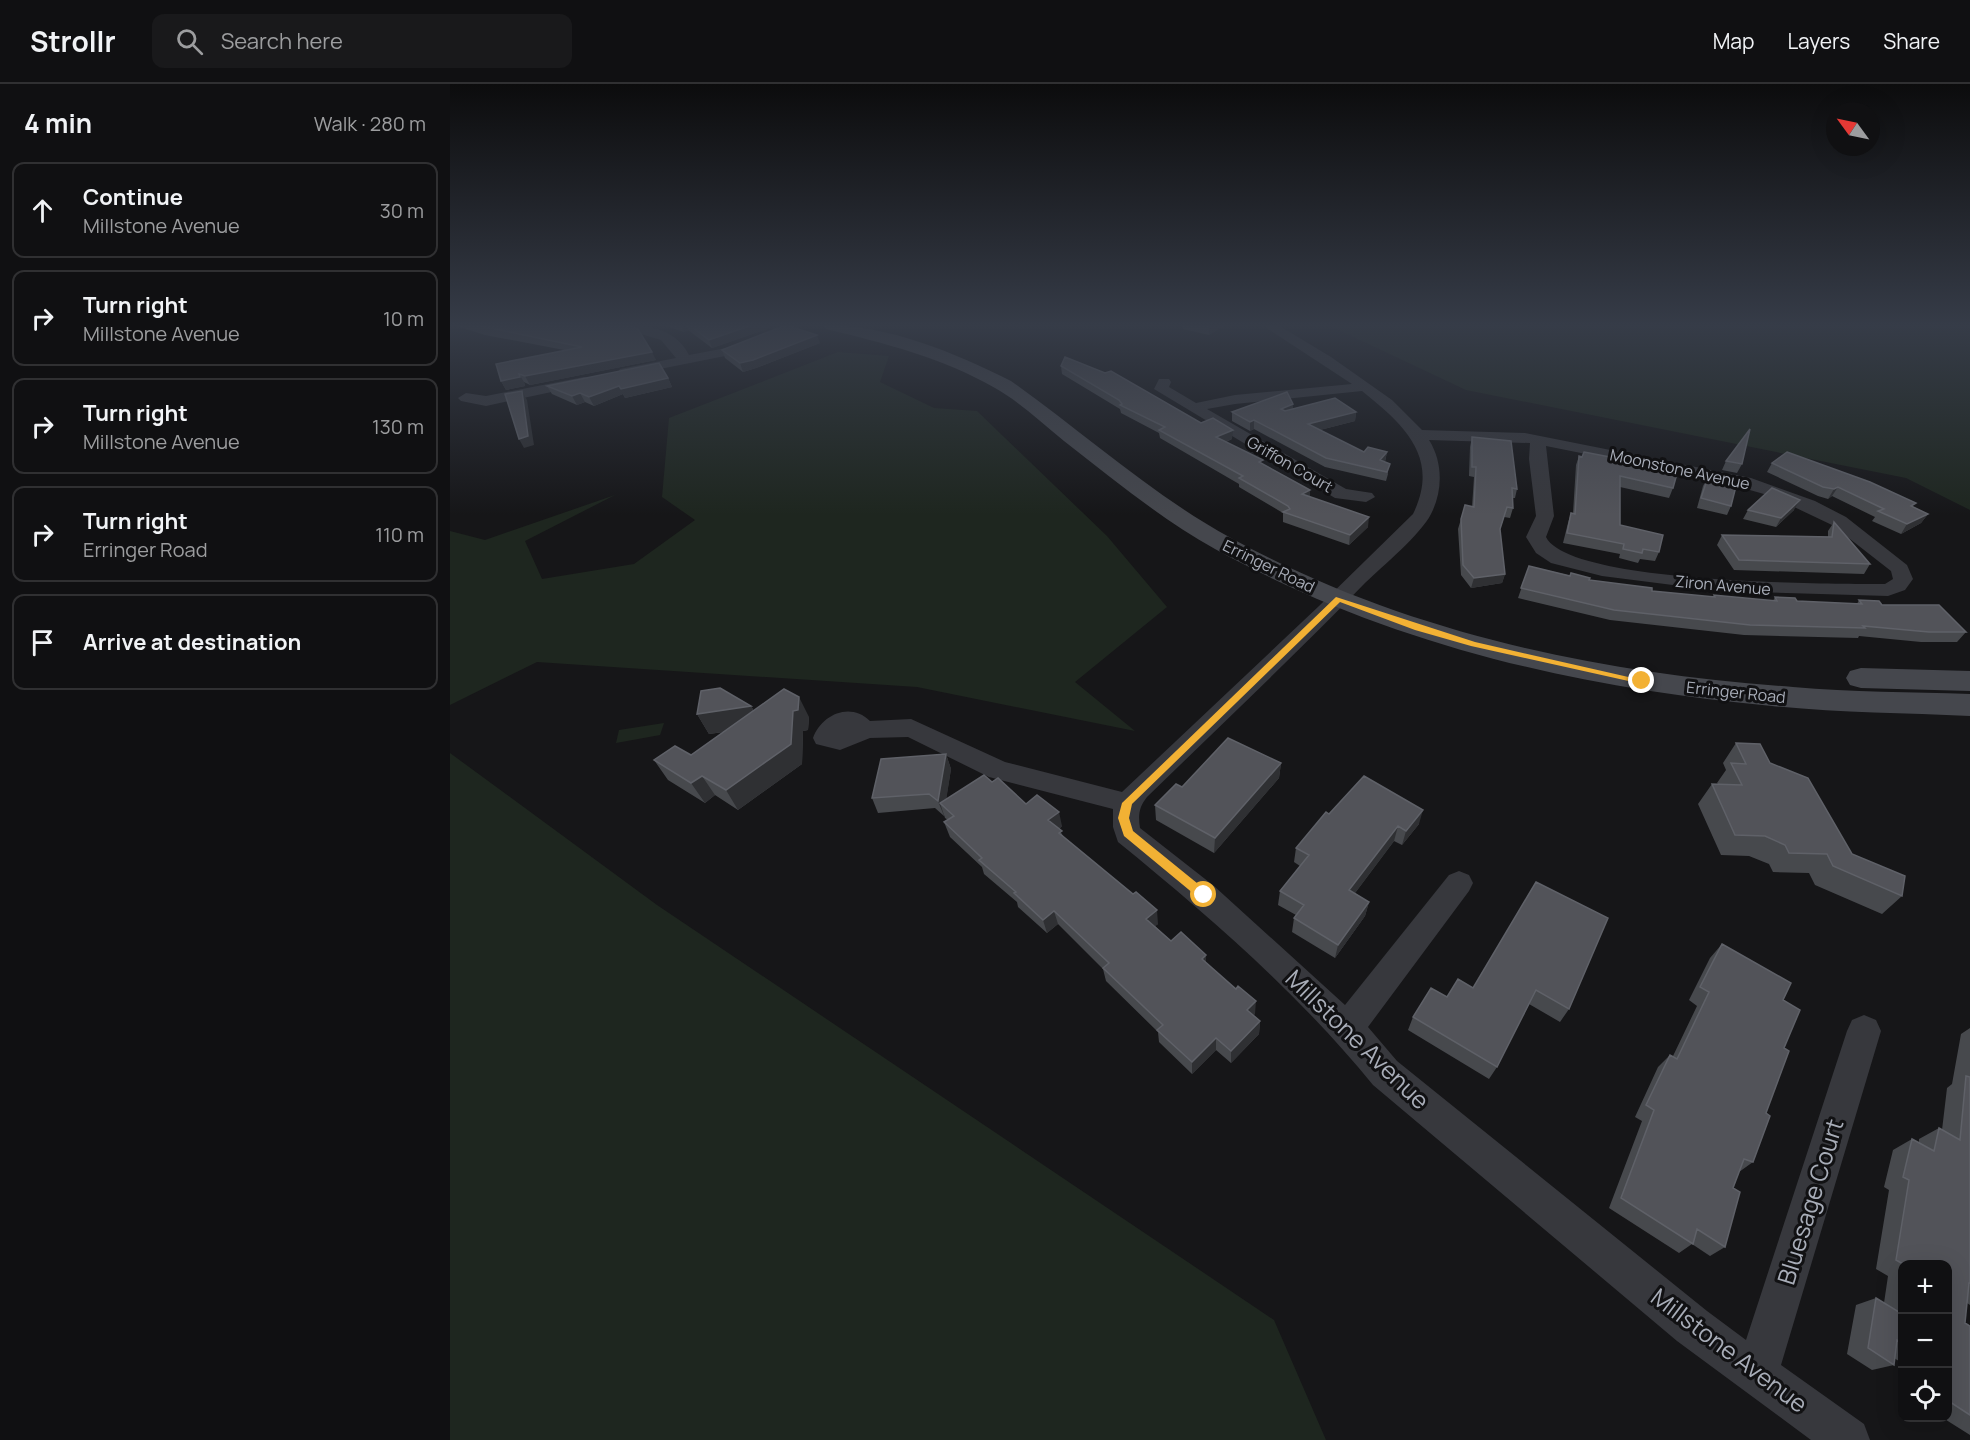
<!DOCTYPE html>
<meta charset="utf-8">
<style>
:root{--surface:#101012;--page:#19191b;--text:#f1f3f6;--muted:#9c9d9f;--line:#303032}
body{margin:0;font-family:Manrope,sans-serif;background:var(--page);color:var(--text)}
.controls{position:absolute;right:18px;bottom:18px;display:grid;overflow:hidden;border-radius:12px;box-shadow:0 6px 24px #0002}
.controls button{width:54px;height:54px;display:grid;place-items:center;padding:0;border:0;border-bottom:2px solid var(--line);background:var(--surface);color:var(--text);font:30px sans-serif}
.compass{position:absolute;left:1376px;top:18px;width:54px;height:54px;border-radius:50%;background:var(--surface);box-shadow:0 6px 24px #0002;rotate:303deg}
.stop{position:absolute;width:18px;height:18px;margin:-14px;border:4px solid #f2b134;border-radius:50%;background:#fff}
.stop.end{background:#f2b134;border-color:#fff;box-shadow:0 2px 6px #0008}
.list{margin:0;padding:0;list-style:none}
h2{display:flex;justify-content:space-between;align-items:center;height:78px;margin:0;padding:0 24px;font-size:26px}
h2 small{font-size:20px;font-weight:400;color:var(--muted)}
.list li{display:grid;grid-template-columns:39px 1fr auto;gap:18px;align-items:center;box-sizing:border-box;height:96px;margin:0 12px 12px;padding:0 12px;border:2px solid var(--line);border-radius:12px}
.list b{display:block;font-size:22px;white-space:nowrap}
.list p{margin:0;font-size:20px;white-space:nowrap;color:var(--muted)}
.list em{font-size:20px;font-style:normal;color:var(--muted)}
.icon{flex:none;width:33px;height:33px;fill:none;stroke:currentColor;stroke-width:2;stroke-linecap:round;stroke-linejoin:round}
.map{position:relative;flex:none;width:1520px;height:1356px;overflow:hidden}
header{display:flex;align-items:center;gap:36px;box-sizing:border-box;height:84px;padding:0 30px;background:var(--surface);border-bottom:2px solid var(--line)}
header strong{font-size:28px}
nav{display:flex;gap:33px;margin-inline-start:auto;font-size:21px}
.search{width:420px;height:54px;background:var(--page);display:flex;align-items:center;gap:15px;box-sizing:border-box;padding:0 21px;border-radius:12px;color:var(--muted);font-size:22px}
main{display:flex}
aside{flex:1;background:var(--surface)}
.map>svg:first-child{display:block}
</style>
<header>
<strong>Strollr</strong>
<div class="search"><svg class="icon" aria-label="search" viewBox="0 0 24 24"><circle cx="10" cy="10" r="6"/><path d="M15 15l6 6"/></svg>Search here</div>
<nav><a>Map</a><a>Layers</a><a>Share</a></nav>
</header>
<main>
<aside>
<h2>4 min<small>Walk · 280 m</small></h2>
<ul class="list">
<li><svg class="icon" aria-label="ahead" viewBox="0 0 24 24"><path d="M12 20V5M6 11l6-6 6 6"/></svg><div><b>Continue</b><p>Millstone Avenue</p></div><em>30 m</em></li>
<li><svg class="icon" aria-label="right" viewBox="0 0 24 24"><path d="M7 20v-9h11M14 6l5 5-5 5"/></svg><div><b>Turn right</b><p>Millstone Avenue</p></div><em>10 m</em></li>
<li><svg class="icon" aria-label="right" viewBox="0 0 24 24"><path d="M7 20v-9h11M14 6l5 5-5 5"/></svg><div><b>Turn right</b><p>Millstone Avenue</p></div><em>130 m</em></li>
<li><svg class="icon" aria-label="right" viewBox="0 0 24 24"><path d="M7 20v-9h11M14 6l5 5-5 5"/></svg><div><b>Turn right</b><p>Erringer Road</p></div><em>110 m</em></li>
<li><svg class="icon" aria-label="arrive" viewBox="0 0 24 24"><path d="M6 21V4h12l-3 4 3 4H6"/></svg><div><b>Arrive at destination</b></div></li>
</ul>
</aside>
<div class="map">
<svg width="1520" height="1356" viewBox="0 0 1520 1356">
<rect width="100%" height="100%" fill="#161618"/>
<path fill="#1e261f" d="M878,241h642v185l-64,-32 -440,-88z
M388,268l51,4 -9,26 54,26 43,3 130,125 60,71 -92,75 60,49 -218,-44 -380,-25 -87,43v-174l35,9 130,-45 -90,46 17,38 92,-15 61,-44 -33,-23 7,-79z
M214,639l-4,12 -44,8 3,-13z
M0,669l207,152 617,415 52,120h-876z"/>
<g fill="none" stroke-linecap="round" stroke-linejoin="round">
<path fill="#37383d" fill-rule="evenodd" d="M161,241c29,0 62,-1 78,30l37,-7 58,-23h19l-68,29 -110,22 -7,-4 2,-3 56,-11 -15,-18z
M812,241h16l53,32 61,43 30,30 103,3 226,45 64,23 31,16 61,48 6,14 -8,11 -17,6 -168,-5 -118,-15 -51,-13 -15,-10 -10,-16 10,-21 -7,-57 1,-16 -101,-3c14,22 14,51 2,74 -10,20 -48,52 -66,69 -71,73 -145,143 -218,214 -8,10 -9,18 -7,31l74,58 131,119 104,-130 10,-4 10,4 4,8 -4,8 -101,136 29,34 310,250 39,29 101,-309 5,-11 12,-5 12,5 5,11 -100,334 83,59 6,16h-59l-134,-99 -304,-256c-74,-91 -164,-169 -255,-243l-5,-15v-18l-124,-32 -81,-40 -38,1 -30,12 -24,-6 -3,-6c8,-23 37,-37 57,-17l41,-2 94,43 117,30 197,-186 94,-92c28,-57 -10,-90 -51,-123l-127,13 -28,5 139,80 26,4 3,4 -9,5 -31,-4 -181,-109 5,-10h10l2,3 -2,5 27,16 39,-8 117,-11zM1096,362l165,33 60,17 61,29 59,46 2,8 -8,5c-55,0 -316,0 -339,-47l8,-21z
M134,293l5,1 2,3 -2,3 -103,22 -25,-5 -3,-3 8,-5 20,3z"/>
<path fill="#45474d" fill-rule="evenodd" d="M374,241c65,0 129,27 187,56 73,52 141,114 220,157 173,95 367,135 562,149 59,5 118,5 177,7v22c-66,-3 -132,-3 -198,-10 -195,-18 -385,-62 -557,-157 -54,-30 -102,-70 -151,-108 -22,-18 -44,-39 -69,-53 -52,-30 -111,-45 -169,-59z
M1411,584l109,3v20l-109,-3 -11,-3 -4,-7 4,-7z"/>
</g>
<path fill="#47494d" d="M3,241h175l28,35 -126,25 -6,-3 1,4 -19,4 -5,-9 63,-31 -79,-15z
M213,241h106l1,3 -58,20 -24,-18 -4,2z
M733,241h42l-16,10 -26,-6z
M370,259l-64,25 -13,4 -18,-14 -3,-8z
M611,282l140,57 31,16 -6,3 37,22 47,26v7l58,30 -19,18 -66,-23v-9l-44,-26v-3l-79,-46 -1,-5 -38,-20 -1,-4 -58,-35z
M218,294l4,9 -47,11 -2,-4 -29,12 -9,-4 -8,3 -25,-11 -5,-8z
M843,325l63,3 -1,9 -35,9 44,22h23l-2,10 3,12 -2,7 -61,-14 -71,-38 -4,2 -18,-10v-9z
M1022,353l45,52 -2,9h-3l1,10 -3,10 -6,-1 -4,12 5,45 -3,9 -31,5 -10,-13 -3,-46 3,-10 11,-12 2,-30 -5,-1 1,-29z
M1129,372l94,32 -4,10 -49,-11v38l39,27 -4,9 -15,-2 -2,4 -19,-5 1,-4 -57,-11 5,-20 3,-10h2l3,-48z
M1276,377l16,3 -5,9 -15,-3z
M1322,379l142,44 14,7 -7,9 -20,11 -29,-13 3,-4 -43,-21 -4,3 -10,-3 -51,-24z
M1258,393l5,1 18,28 -4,9 -30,-7 6,-22z
M1298,426h46l-18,17 -33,-8z
M1384,438l36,42 -6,10 -130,-4 -17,-25 5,-10 106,2v-6z
M1079,482l60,14 63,11 61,6 1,-2 59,6 2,-4 22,4 60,3 2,-4 23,5 84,27 -9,10h-36l-62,-6 -1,2 -114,-3 -134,-15 -92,-22z
M301,622l3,5 55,6 -1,13 -5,1 -1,33 -64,46 -23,-15 -10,8 -37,-23 -14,-20 37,-5 33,-23 -15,2 -12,-20z
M1286,659l34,20 82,91 50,42 -20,18 -67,-29 -6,-12 -36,-1 -4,-8 -20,-8 -28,-1 -23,-51 14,-20h6l-1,-1 9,-13 -3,-7z
M496,670l5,15 -5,30 46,-17 70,44 -3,3 4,7 95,88 -3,2 16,15 35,23 49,50 -2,1 7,6 -1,13 -28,29 -15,-13 -24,24 -33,-32 -1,-10 -52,-51 -3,-12 -45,-45 -11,9 -29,-26 -1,-5 -33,-28 -2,-7 -32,-30 -6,-15 4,-2 -3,-2 -1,-3v1l-9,-8 -57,5 -6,-15z
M831,679l-2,15 -65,75 -58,-33 -1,-15 27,-18z
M879,730l90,10 -17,21 -8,-4 -39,52 14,9 -4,14 -30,42 -43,-26 2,-14 2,-3 -18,-10 2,-14 20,-25 -6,-4 2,-14z
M1086,798l33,127 -9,13 -31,-18 -32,63 -8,12 -81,-49 5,-13 34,-20 26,-9z
M1272,860l61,56 1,48 -31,114 -14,10 -6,16 -8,59 -15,9 -18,-12 -13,9 -70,-45 33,-87 -7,-4 23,-50 12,-12 3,1 24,-50 -8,-6 21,-42z
M1520,944v277l-3,-2 -2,20 5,3v109l-27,-17h4v-154h-45v99l-8,-5v7l-22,5 -25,-16 9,-49 20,-7 8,5 4,-27 -12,-7 13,-79 -5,-3 9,-37 19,-11 7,4v-4l20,-11 3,2 5,-42 5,-4 9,-50z"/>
<path fill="#2f3033" d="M231,241h5l2,5 -4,2z
M302,241h17l1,3 -58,20 -3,-8z
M759,241h16l-16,10z
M367,251l3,8 -64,25 -13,4 -3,-9z
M202,268l4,8 -126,25 -5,-9z
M69,290l5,8 1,4 -19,4 -5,-9z
M218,294l4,9 -47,11 -2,-4 -29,12 -5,-9 30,-11z
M72,307l5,9 7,45 -10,3 -5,-9z
M130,309l5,9 -8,3 -5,-9z
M843,320v9l-12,5v-9z
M906,328l-1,9 -47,12v-9z
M804,336v9l-4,2v-9z
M783,346l-1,9 -16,7v-9z
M937,368l-2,9 -6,8 1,-9z
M1388,403l-6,9 -4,3 6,-10z
M860,406v9l-8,-5z
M1350,416l-6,10 -18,17 5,-9z
M1478,430l-7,9 -20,11 6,-10z
M919,433l-1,10 -19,18 1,-10z
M1055,490l-3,9 -31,5 3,-10z
M349,613l10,20 -1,13 -5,1 -1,33 -64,46 -12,-20 67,-79z
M301,622l11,20 -53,8 -12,-20z
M496,670l5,15 -6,39 -5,-5 4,12v1l-6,-15z
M831,679l-2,15 -65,75 1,-15z
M252,692l13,19 -10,8 -14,-20z
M973,726l-4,14 -17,21 4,-14z
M609,728l3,14 -10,8 -4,-14z
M948,742l-4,15 -48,64 3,-15z
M919,818l-4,14 -30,42 3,-13z
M707,826l1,14 -10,8 -2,-13z
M604,827l4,13 -11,9 -4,-13z
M756,871v13l-4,-9z
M806,917l-1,13 -9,8 1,-12z
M810,937l-1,13 -28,29v-12z
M766,954v12l-24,24v-12z"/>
<path fill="#525359" stroke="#5f6168" stroke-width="1.5" d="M26,241h152l10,4 14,23 -127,24 -6,-2 1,3 -19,4 -5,-17 86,-17z
M239,241h63l-43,15z
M336,241l31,10 -64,25 -13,3 -18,-13z
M615,273l40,16 6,-2 90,52 12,-5 20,12 -17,7 47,23 -4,2 51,28 -8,4 67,23 -19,18 -67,-23 7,-3 -2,-3 -49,-28 4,-2 -84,-46 6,-3 -45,-22 2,-1 -3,-4 -58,-34z
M209,279l9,15 -47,11 -2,-3 -30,11 -9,-4 -8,3 -25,-10z
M72,307l6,45 -9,3 -14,-45z
M837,308l6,12 -12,5 4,2 50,-13 21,14 -48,12 56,28 4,-5 19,5 -7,8 10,4 -3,8 -61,-14 -72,-38 -4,2 -18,-10z
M1300,345l-8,35 -16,-3z
M1022,353l39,4 6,48 -5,-1 1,20 -6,-1 -7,22 5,45 -31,4 -11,-13 -2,-46 4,-14 9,2 2,-40h-4z
M1134,368l94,18 -5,18 -53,-12v49l43,10 -4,17 -16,-3 -1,4 -19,-4 1,-5 -57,-11 4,-20 4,1 4,-58 3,1z
M1337,368l83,30 46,21 -5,3 17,8 -21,10 -29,-13 6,-2 -46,-22 -4,2 -11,-2 -51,-24z
M1267,389l21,5 -7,28 -30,-8 7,-21 5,1z
M1322,404l28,12 -19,18 -33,-8z
M1384,438l36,42 -131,-4 -17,-25 110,2z
M1079,482l41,10 1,-3 19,5 -1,2 63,8v3l63,6 -1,-2 63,6 -2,-4 20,1 2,3 65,3 -3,-4 20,1 3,4h57l27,27h-37l-66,-6 2,2 -115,-3 -136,-15 -93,-22z
M270,604l31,18 -54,8 4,-23z
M334,605l15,8 -1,13 -5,1 -2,33 -65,46 -24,-14 -11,7 -37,-23 21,-14 16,9z
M778,654l53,25 -66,75 -60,-33 21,-21 6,3z
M1286,659l24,1 10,19 38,15 44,76 53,22 -3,20 -69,-30 -6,-12 -38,-1 -4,-8 -20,-9 -30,-1 -23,-51 30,1 -11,-22 15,1z
M496,670l-8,47 -9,-7 -57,4 9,-39z
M534,691l8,7 6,-4 28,26 11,-9 22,17 -11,8 14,11 -3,2 74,61 3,-2 21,18 -11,9 25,22 10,-9 25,23 -4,4 34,30 2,-3 18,15 -9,9 13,11 -29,30 -15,-13 -24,24 -35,-32 6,-5 -60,-57 6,-5 -55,-52 -11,9 -29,-27 2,-1 -37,-32 3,-2 -38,-36 10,-6 -14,-13z
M914,692l59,34 -17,21 -8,-5 -49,64 20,12 -31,43 -44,-27 10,-13 -24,-14 29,-36 -13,-7 30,-36 3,2z
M1086,798l72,36 -39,91 -33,-19 -39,77 -84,-50 18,-29 16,9 11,-18 15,9z
M1272,860l69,39 -8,17 17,10 -16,38 5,3 -23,62 4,3 -17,46 -9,-3 -11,29 7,4 -15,55 -28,-18 -4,15 -72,-46 33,-88 -8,-5 24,-50 7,4 32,-67 -9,-5z
M1516,992l4,1v206h-1l-4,40 5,3v89l-23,-15v-136h-44l-7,-4 13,-80 -6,-3 9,-38 22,12 5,-23 21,12z
M1426,1214l26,16v-2v31l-5,-3 -3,25 -26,-17z"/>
<linearGradient id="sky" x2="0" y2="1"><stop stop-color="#0c0c0d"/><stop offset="0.56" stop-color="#363c48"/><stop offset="1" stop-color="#363c48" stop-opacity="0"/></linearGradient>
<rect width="1520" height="431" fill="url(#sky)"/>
<path fill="#f2b134" d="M886,513l139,45 171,39 -4,3 -171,-38 -56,-16 -75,-28 -208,202 -3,14 4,13 75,61v7h-8l-76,-63 -6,-18 4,-15z"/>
<g text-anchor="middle" stroke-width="6" stroke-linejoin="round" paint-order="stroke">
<g font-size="16" fill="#a8adb8" stroke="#111113">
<text transform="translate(840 380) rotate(30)" y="6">Griffon Court</text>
<text transform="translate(1230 385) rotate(12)" y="6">Moonstone Avenue</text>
<text transform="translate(819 482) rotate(26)" y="6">Erringer Road</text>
<text transform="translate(1273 501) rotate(5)" y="6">Ziron Avenue</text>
<text transform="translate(1286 608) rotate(6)" y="6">Erringer Road</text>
</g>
<g font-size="24" fill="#a8adb8" stroke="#111113">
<text transform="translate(907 956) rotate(44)" y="8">Millstone Avenue</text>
<text transform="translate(1361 1118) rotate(-73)" y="8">Bluesage Court</text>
<text transform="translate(1279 1267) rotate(37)" y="8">Millstone Avenue</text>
</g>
</g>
</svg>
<div class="controls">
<button>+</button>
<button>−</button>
<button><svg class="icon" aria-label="locate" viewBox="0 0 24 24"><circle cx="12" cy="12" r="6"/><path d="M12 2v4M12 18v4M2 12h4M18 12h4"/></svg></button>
</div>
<svg class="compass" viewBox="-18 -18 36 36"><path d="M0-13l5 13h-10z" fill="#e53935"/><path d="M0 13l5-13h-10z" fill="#9c9d9f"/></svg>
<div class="stop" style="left:754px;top:811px"></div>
<div class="stop end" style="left:1192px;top:597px"></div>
</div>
</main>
